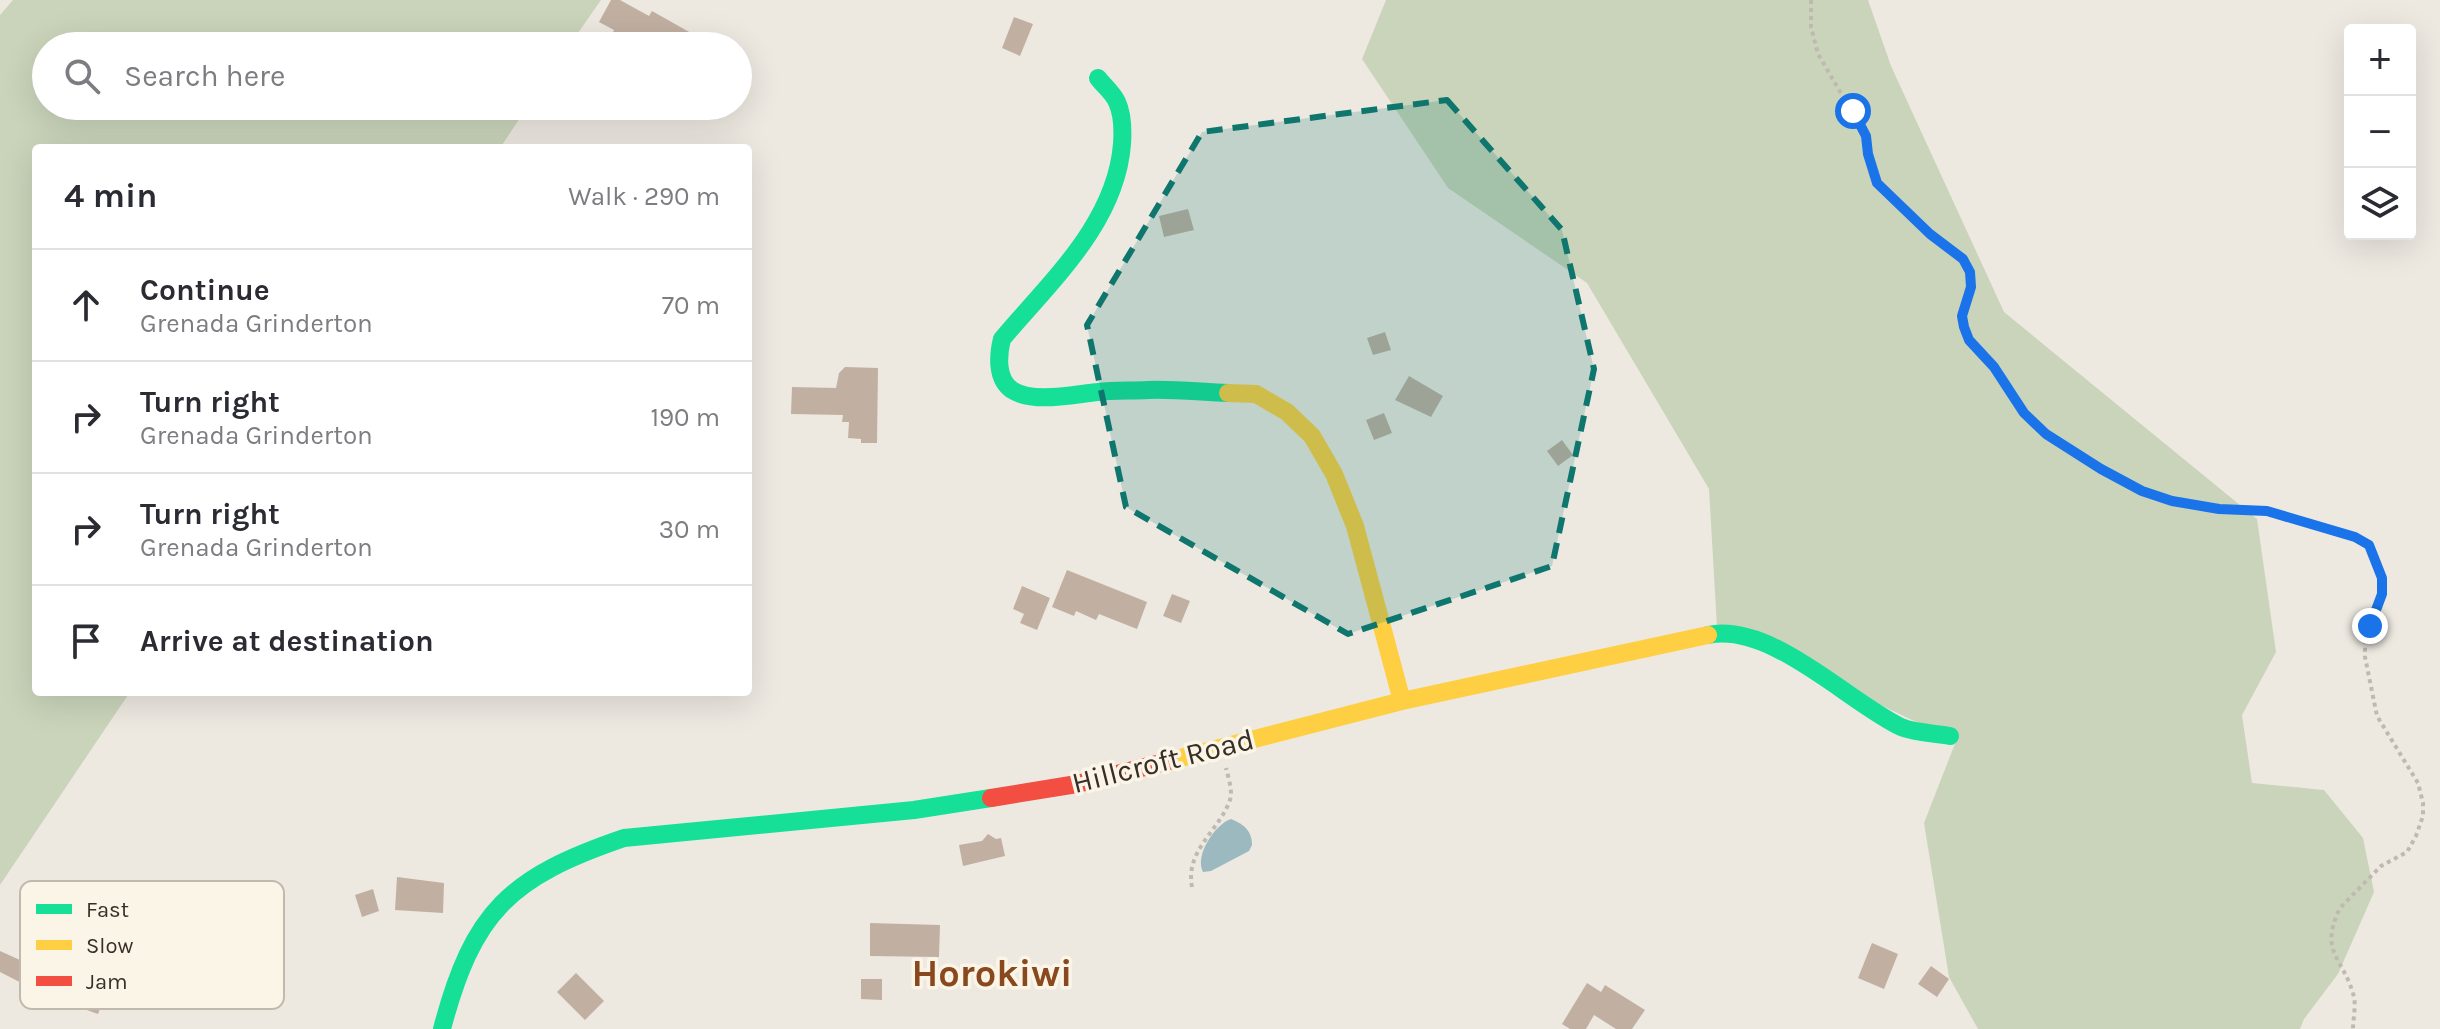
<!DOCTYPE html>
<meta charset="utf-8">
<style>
:root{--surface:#fff;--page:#f7f7f7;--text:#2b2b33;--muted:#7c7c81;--line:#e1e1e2}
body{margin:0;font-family:Karla,sans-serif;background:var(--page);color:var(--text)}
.controls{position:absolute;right:24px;top:24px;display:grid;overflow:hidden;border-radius:8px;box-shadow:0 8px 32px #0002}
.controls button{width:72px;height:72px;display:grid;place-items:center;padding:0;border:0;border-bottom:2px solid var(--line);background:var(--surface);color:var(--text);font:40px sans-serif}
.stop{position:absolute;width:24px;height:24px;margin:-18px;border:6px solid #1a73e8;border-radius:50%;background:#fff}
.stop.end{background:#1a73e8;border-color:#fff;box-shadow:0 2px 8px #0008}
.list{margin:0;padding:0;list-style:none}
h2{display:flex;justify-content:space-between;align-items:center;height:104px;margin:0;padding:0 32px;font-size:34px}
h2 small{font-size:26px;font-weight:400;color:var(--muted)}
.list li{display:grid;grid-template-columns:52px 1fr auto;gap:24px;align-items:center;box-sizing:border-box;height:112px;padding:0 32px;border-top:2px solid var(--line)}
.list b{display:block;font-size:30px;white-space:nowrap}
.list p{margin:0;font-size:26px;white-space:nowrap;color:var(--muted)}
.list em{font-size:26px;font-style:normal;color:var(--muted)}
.icon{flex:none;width:44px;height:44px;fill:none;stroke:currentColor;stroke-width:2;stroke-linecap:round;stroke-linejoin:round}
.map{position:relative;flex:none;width:2440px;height:1029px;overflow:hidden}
.search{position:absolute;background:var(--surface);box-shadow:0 8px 32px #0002;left:32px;top:32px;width:720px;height:88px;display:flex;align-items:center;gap:20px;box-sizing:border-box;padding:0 28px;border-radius:44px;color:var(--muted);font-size:30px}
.panel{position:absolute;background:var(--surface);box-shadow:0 8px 32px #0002;left:32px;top:144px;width:720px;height:552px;border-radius:8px}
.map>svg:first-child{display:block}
</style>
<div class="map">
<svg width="2440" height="1029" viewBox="0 0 2440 1029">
<rect width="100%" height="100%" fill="#ede9e1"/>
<path fill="#cad4ba" d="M13,0h588l-32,46h-523v60h482l-28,42h-464v544h94l-130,193v-870z
M1386,0h482l23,66 113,246 253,207 19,133 -34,63 10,68 72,7 39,48 11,54 -36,82 -34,45 -4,10h-322l-29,-52 -25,-154 32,-82 -239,-114 -8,-138 -122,-206 -139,-95 -86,-129z"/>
<path fill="#9cb9bf" d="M1231,819c13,5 21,12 21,26l-3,6 -38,20 -8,1c-9,-16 12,-48 28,-53z"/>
<path fill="#c1b0a2" d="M611,0h9l29,16 3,-5 62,35h-61l-15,-9 -6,9 -20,-12 2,-4 -15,-8z
M1014,17l19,7 -13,32 -18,-8z
M1188,209l6,21 -30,7 -5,-21z
M1385,332l6,18 -18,5 -6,-17z
M845,367l33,1 -1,75h-16v-4l-13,-1 1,-16h-7l1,-7 -52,-1 1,-27 44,1 3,-15z
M1409,376l34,20 -12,21 -36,-17z
M1384,413l8,20 -18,7 -8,-20z
M1562,440l11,15 -15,11 -11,-15z
M1067,570l80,32 -10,27 -38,-15 -3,6 -20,-9 -2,5 -22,-9z
M1022,586l28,12 -13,32 -17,-7 4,-9 -11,-5z
M1172,594l18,7 -9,22 -18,-7z
M988,834l8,5 5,-1 4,18 -42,10 -4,-21 23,-4z
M397,877l47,6 -1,30 -48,-3z
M373,889l6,22 -17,6 -7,-22z
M870,923l70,2 -1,32 -69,-1z
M1872,943l26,11 -14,35 -26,-11z
M0,951l49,22 3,-8 39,14 1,-3 18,6 -12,32 -53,-19 -45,-23z
M1931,966l18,13 -12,18 -19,-13z
M576,973l28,28 -19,19 -28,-28z
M861,979h21v21l-21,-1z
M1587,983l14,9 4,-7 40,25 -13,19h-16l-22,-14 -8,14h-16l-8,-5z"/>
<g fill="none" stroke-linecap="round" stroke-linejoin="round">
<path stroke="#bfb9b1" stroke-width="4" stroke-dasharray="4 4" stroke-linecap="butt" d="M1811,0v27l7,27 48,82 2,18 9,29 53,51 33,25 7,13 1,15 -9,29 2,11 5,13 25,27 30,46 22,21 55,35 41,22 30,10 47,8 48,2 88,26 14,8 6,10 7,23v16l-17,47v16l12,59 41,67 5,20v13l-7,20 -9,16 -26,14 -41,42c-22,46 4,49 14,89 2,10 -1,22 -1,32
M1192,887c-7,-37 27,-56 38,-87 3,-10 -2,-23 -4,-32"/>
<path stroke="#16e098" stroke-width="18" d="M1098,78c6,8 15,15 19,24 6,13 6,28 5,42 -6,79 -72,138 -120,195 -4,16 -6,40 10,51 22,14 63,4 86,2 16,-2 33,-1 50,-2 26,-1 53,2 80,3
M1708,635c63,-13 139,66 193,92 14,6 34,6 49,9
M442,1029c31,-118 68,-152 182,-191l290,-28 77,-12"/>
<path stroke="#ffcf43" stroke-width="18" d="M1228,393l28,1 31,18 25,24 22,38 21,52 47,175
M1169,761l233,-60 306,-66"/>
<path stroke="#f24e42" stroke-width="18" d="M991,798l86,-14 92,-23"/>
</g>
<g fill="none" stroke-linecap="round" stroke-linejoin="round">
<path stroke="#1a73e8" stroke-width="10" d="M1853,111l13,25 2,18 9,29 53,51 33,25 7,13 1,15 -9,29 2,11 5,13 25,27 30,46 22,21 55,35 41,22 30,10 47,8 48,2 88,26 14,8 13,33v16l-12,32"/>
</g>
<path fill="#0f766e" fill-opacity="0.2" stroke="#0f766e" stroke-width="6" stroke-dasharray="16 10" stroke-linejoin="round" d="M1447,100l115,130 32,139 -42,197 -204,68 -222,-127 -39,-182 115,-193z"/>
<g text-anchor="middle" stroke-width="7" stroke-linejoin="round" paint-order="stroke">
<g font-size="30" fill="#372f27" stroke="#faf5e7">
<text transform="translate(1163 761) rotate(-14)" y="10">Hillcroft Road</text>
</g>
<g font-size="38" font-weight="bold" fill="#89481d" stroke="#faf5e7">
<text x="992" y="986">Horokiwi</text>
</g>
</g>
<rect x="20" y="881" width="264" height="128" rx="12" fill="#faf5e7" stroke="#c0baad" stroke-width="2"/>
<rect x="36" y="904" width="36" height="10" fill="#16e098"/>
<rect x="36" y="940" width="36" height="10" fill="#ffcf43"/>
<rect x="36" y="976" width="36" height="10" fill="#f24e42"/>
<g font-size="22" fill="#372f27">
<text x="86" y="917">Fast</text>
<text x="86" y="953">Slow</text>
<text x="86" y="989">Jam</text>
</g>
</svg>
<div class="controls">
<button>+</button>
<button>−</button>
<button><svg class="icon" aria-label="layers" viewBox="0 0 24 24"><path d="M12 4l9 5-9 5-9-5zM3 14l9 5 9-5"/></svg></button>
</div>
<div class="stop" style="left:1853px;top:111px"></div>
<div class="stop end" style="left:2370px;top:626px"></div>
<div class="search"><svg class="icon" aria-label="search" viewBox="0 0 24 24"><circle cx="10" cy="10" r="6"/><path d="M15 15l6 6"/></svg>Search here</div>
<section class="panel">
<h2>4 min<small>Walk · 290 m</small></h2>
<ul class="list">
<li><svg class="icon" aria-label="ahead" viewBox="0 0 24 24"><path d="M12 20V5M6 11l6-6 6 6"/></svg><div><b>Continue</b><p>Grenada Grinderton</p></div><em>70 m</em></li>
<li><svg class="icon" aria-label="right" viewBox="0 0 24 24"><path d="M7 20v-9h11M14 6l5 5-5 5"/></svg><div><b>Turn right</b><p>Grenada Grinderton</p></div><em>190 m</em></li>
<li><svg class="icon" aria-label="right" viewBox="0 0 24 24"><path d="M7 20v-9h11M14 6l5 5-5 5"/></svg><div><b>Turn right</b><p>Grenada Grinderton</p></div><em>30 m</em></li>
<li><svg class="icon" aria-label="arrive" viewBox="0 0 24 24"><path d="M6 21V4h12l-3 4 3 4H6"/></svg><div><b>Arrive at destination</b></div></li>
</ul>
</section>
</div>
